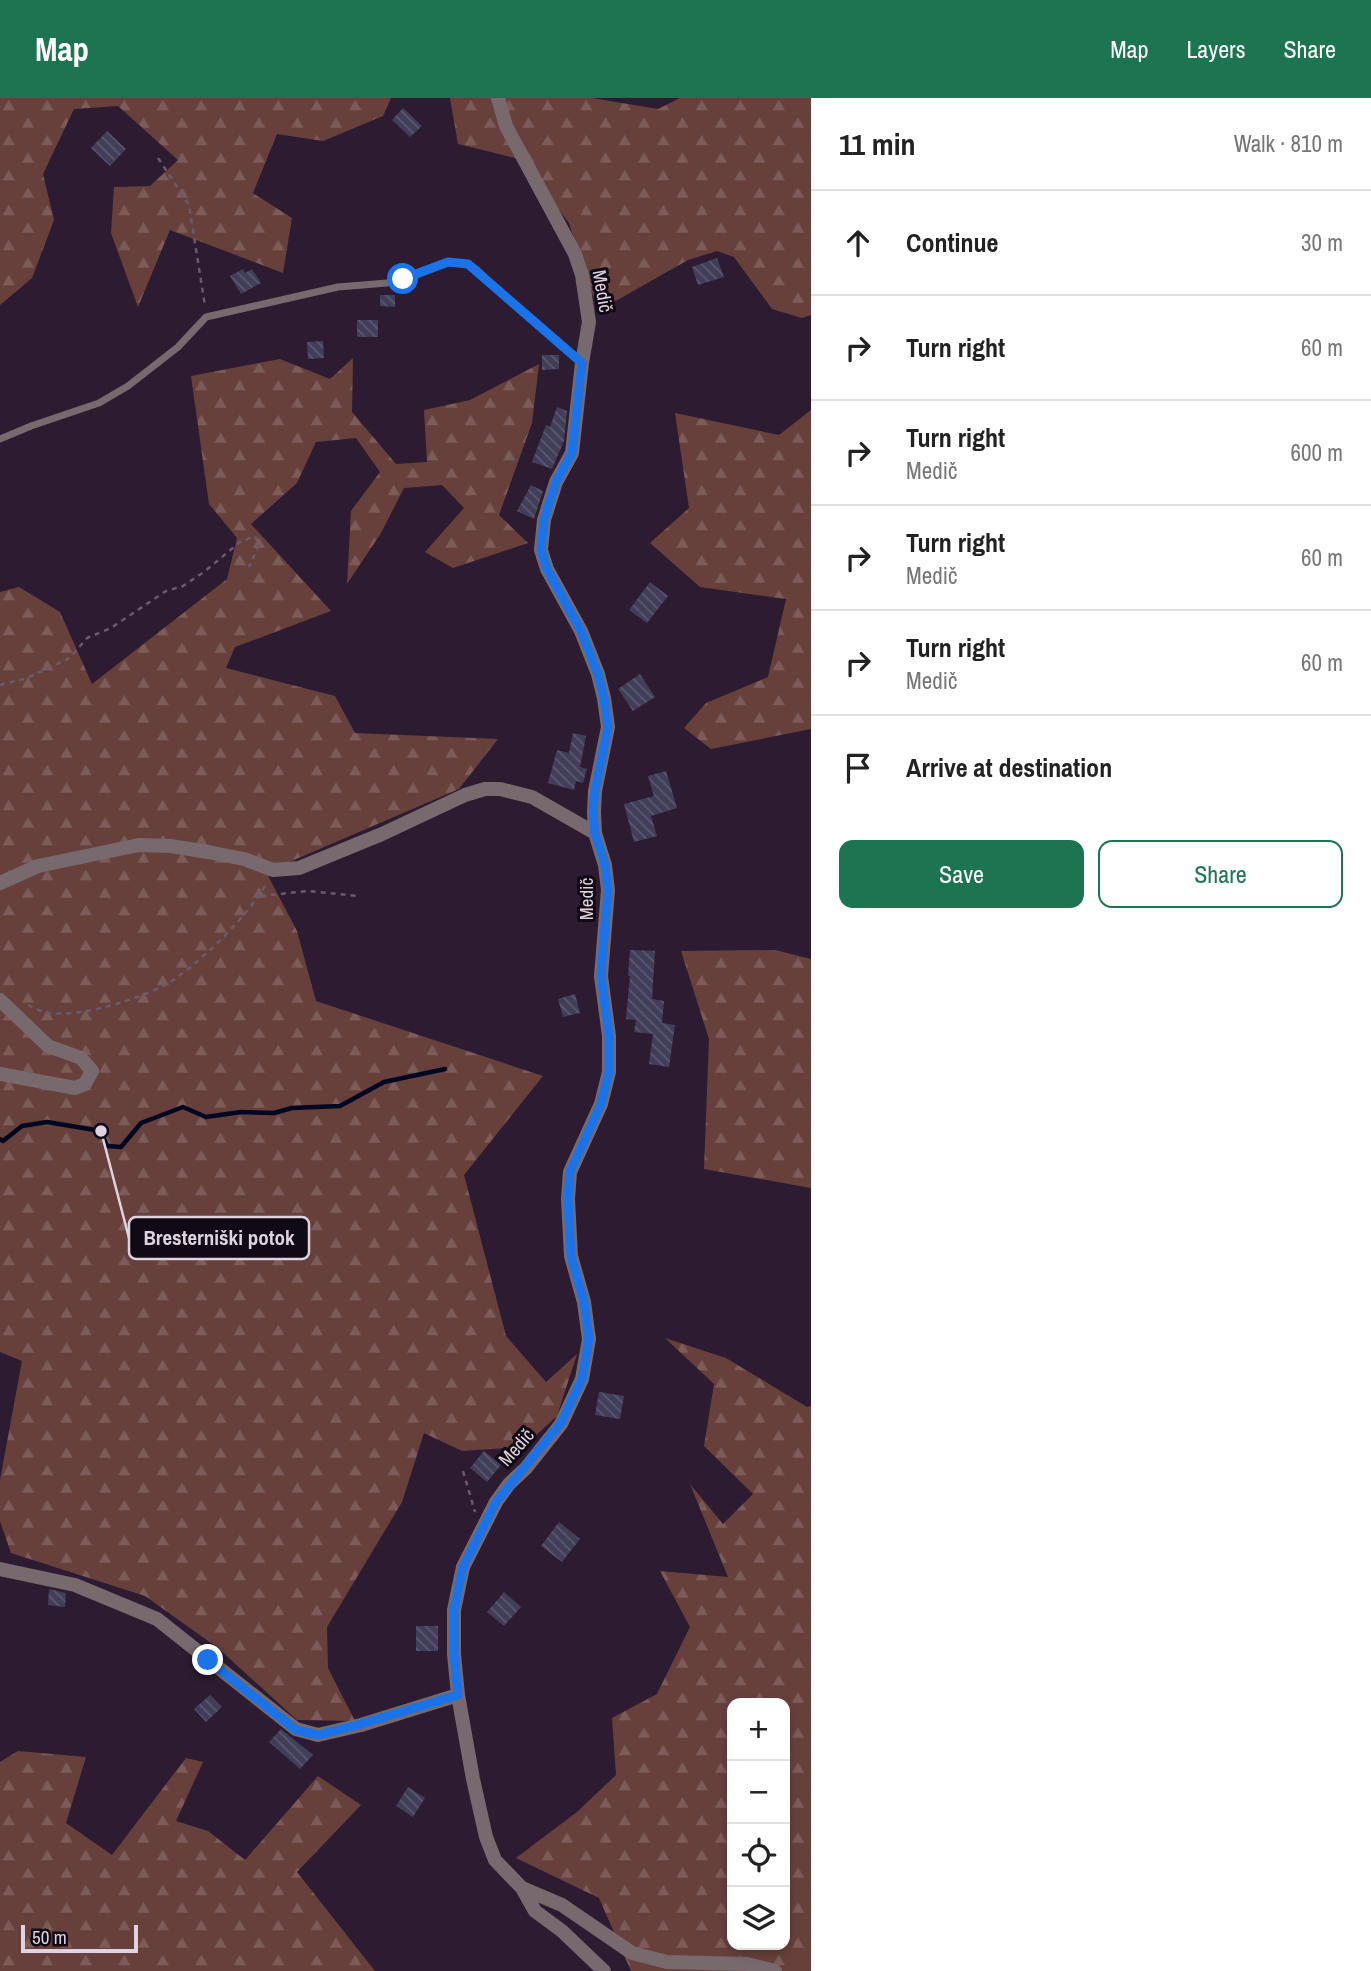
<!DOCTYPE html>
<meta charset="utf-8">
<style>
:root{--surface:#fff;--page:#f6f6f6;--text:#222;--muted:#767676;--line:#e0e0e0;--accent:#1c7450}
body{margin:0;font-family:"Archivo Narrow",sans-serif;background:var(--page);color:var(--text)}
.controls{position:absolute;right:21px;bottom:21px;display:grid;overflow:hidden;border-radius:14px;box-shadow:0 4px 10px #0003}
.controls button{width:63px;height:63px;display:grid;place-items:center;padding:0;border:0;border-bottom:2px solid var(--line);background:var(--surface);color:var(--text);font:35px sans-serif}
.scale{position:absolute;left:21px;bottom:18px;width:117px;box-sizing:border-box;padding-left:7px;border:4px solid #dfd3e1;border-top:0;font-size:19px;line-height:24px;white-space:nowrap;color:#dfd3e1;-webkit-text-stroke:5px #110913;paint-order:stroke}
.stop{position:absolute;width:21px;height:21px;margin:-16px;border:5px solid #1a73e8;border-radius:50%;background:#fff}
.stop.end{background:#1a73e8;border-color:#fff;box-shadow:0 2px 7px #0008}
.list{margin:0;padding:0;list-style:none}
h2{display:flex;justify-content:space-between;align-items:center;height:91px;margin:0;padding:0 28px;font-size:30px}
h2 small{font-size:23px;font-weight:400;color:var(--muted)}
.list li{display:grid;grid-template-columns:46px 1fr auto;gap:21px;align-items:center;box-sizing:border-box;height:105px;padding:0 28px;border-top:2px solid var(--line)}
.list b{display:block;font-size:26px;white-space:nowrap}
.list p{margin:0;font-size:23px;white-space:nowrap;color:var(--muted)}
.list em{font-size:23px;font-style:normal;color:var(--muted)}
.actions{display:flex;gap:14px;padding:21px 28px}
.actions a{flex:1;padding:16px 0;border:2px solid var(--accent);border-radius:14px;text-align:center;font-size:24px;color:var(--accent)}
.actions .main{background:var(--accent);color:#fff}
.icon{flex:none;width:38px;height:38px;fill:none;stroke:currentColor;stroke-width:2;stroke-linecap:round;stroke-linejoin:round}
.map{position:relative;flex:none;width:811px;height:1873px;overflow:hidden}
header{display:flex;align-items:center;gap:42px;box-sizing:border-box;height:98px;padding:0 35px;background:var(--accent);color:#fff}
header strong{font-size:33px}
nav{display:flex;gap:38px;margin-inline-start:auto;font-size:24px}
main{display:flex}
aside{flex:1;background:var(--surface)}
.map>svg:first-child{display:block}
</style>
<header>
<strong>Map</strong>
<nav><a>Map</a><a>Layers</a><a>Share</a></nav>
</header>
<main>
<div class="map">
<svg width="811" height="1873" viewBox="0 0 811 1873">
<defs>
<pattern id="forest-firs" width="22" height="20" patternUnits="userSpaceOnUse" patternTransform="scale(1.75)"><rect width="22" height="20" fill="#67403c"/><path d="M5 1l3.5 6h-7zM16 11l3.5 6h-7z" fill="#7c5b58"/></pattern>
<pattern id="building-back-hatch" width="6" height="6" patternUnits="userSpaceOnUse" patternTransform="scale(1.75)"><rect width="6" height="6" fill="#403e58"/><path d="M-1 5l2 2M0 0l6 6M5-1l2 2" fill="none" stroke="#5b5970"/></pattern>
</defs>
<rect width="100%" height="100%" fill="#2d1c31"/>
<path fill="url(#forest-firs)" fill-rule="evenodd" d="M0,0h391l-8,18 -60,25 -46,-7 -24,59 39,25 -9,55 -113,-43 -32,77 -27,-74 3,-46 36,-1 28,-26 -60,-54 -44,3 -31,65 11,46 -22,58 -32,27z
M450,0h142l66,11 22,-11h131v217l-9,3 -30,-9 -38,-52 -17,-6 -29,9 -90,51 -29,-88 -50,-64 -61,-15z
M353,260l-1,54 44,52 31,-2 -3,-52 46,-10 69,-36 -7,59 -33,92 29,28 -75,25 -28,-16 39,-44 -22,-23 -38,3 -23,45 -34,51 4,-73 29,-39 -24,-34 -40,4 -19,41 -46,41 80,87 -96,36 -9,21 109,28 20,37 143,6 -39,50 -193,83 31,59 19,70 227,75 -79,99 42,161 40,46 31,-28 -20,62 -34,31 -61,4 -38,-18 -22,69 -75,125 1,41 27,53 -58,-1 -79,-72 -73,-52 -134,-43 -11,-32v-41l22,-119 -22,-9v-760l19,-5 41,25 32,72 135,-105 10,-41 -28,-34 -18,-128 89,-17 50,20z
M811,312v319l-100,20 -27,-21 22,-25 62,-26 18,-78 -86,-12 -50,-44 39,-35 -14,-95 104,22z
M775,852l36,9v229l-107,-19 5,-130 -28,-88z
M665,1240l61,20 81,49 4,-1v565h-180l-32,-73 -83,-40 61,-46 39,-37 -4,-57 45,-24 33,-67 -30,-56 68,6 -38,-93 33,40 30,-30 -49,-48 10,-62zM732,1605h53v242h-53z
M18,1653l68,6 -20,66 46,32 74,-97 17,4 -27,59 32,10 37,29 73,-84 43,29 -64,67 78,99h-375v-209z"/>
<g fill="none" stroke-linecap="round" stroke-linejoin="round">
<path stroke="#000720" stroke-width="4.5" d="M0,1041l3,2 19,-15 25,-4 54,9 6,15 14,1 20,-24 42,-16 23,10 35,-5 33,1 18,-5 48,-2 44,-24 61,-13"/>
</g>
<path fill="url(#building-back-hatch)" d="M403,10l19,18 -12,11 -18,-17z
M107,33l19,18 -16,17 -19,-18z
M717,160l7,19 -26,8 -6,-18z
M243,171l2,4 7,-4 9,14 -20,11 -11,-18z
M380,197h15v12l-15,-1z
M357,222h21v17h-21z
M323,243l1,17 -16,1 -1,-17z
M542,257h17v14l-17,1z
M557,309l10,4 -3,30 -12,28 -20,-7 14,-37 4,2z
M531,387l12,6 -9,28 -17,-8z
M650,484l18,14 -21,27 -18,-13z
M640,576l15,23 -22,14 -15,-22z
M573,635l13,3 -6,31 7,2 -4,14 -7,-2 -2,9 -26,-7 9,-33 12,3z
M666,673l11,37 -26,8 6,20 -23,6 -10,-38 30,-8 -6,-20z
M630,852l25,1 -3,48 12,2 -2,22 13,2 -6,42 -20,-3 4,-30 -19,-2 2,-12 -10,-1 4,-43h-2z
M575,896l5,19 -17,4 -5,-18z
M599,1294l25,4 -4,23 -25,-4z
M484,1353l17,14 -14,17 -17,-14z
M559,1424l21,17 -18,23 -21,-16z
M49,1491l17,4 -1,14 -17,-2z
M504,1494l17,15 -17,19 -17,-14z
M416,1528h22v25h-22z
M210,1597l12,12 -16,15 -12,-13z
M281,1631l32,26 -13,14 -31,-27z
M408,1689l17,11 -12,19 -17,-11z"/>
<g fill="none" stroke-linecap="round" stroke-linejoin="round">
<path stroke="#695a6d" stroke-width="2.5" stroke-dasharray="5 5" stroke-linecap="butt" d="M158,60l31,47 16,101
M0,587l27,-7 43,-20 17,-20 24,-10 55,-37 17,-5 21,-14 36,-30 15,-6 4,9 -10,22
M261,798l47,-5 51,5
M28,907c6,3 14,7 20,8 35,4 84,-12 115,-27 31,-16 87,-72 103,-102
M463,1373l12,41"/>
<path stroke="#78696e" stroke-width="7" d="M0,341l31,-13 68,-23 29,-17 50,-39 28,-30 132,-30 49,-4 61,-21 20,2 8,5 29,28 76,66"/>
<path stroke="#78696e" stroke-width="14" d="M498,0l8,28 69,128 7,21 7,47 -7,41 -10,90 -16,29 -12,38 -3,30 6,19 34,62 17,43 6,24 4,29 -13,64 -1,21 1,21 10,32 3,25 -7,86 8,60v36l-8,32 -31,68 -2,27 3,57 13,46 5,37 -7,40 -21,45 -35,44 -17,16 -13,18 -33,65 -9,43v44l4,41 15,84 13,58 9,23 27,28 40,17 70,48 35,9 80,2 28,7
M0,785l38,-17 101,-21 32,1 37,6 36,7 29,11 26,-2 83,-34 83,-39 20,-6h15l32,8 63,36
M0,902l48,46 33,12 11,13 -7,13 -10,4 -75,-14
M0,1471l75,16 82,34 139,110 22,6 43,-10 97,-30
M522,1790l13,23 27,20 42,40"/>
</g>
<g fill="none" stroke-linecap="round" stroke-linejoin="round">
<path stroke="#1a73e8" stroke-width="9" d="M208,1562l88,70 22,5 43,-11 97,-29 -4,-41v-44l9,-43 33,-65 65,-79 21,-44 7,-40 -5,-37 -13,-46 -3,-57 2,-27 31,-68 8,-32v-37l-8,-60 7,-85 -3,-25 -10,-32 -2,-21 2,-21 13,-64 -4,-29 -6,-24 -17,-43 -34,-62 -6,-19 3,-30 12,-38 16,-29 10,-90 -114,-99 -20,-2 -45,17"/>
</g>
<g text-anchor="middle" stroke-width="6" stroke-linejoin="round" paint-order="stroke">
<g font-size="19" fill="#dfd3e1" stroke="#110913">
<text transform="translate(603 193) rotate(80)" y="7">Medič</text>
<text transform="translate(586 801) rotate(-90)" y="7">Medič</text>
<text transform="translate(516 1349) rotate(-49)" y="7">Medič</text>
</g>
</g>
<path fill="none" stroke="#dfd3e1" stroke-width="2.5" d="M101 1033L129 1140"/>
<circle fill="#dfd3e1" stroke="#110913" stroke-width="2.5" cx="101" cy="1033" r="7"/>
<rect fill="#110913" stroke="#dfd3e1" stroke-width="2.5" x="129" y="1119" width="180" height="42" rx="7"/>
<g font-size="21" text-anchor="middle" font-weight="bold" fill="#dfd3e1">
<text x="219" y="1147">Bresterniški potok</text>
</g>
</svg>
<div class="controls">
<button>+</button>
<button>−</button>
<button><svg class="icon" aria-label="locate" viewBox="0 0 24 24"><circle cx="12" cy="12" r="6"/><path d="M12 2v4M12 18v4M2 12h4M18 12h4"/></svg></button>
<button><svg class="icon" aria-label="layers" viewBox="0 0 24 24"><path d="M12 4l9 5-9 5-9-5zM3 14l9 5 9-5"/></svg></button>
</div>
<div class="scale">50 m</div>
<div class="stop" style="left:403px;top:181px"></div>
<div class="stop end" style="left:208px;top:1562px"></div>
</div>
<aside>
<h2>11 min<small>Walk · 810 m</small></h2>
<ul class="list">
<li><svg class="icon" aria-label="ahead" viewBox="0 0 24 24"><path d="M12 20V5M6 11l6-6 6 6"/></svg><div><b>Continue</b></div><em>30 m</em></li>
<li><svg class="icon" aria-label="right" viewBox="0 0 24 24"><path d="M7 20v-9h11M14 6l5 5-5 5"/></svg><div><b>Turn right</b></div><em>60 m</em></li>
<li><svg class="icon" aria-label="right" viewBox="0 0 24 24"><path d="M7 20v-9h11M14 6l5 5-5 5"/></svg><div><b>Turn right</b><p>Medič</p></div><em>600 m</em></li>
<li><svg class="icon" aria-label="right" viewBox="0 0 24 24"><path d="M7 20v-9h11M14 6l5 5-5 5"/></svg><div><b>Turn right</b><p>Medič</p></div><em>60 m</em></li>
<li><svg class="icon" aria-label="right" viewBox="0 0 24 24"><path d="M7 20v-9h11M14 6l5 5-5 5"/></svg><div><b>Turn right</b><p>Medič</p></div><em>60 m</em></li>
<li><svg class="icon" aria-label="arrive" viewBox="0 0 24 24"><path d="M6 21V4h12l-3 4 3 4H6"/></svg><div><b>Arrive at destination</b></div></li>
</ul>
<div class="actions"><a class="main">Save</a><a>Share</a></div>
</aside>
</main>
